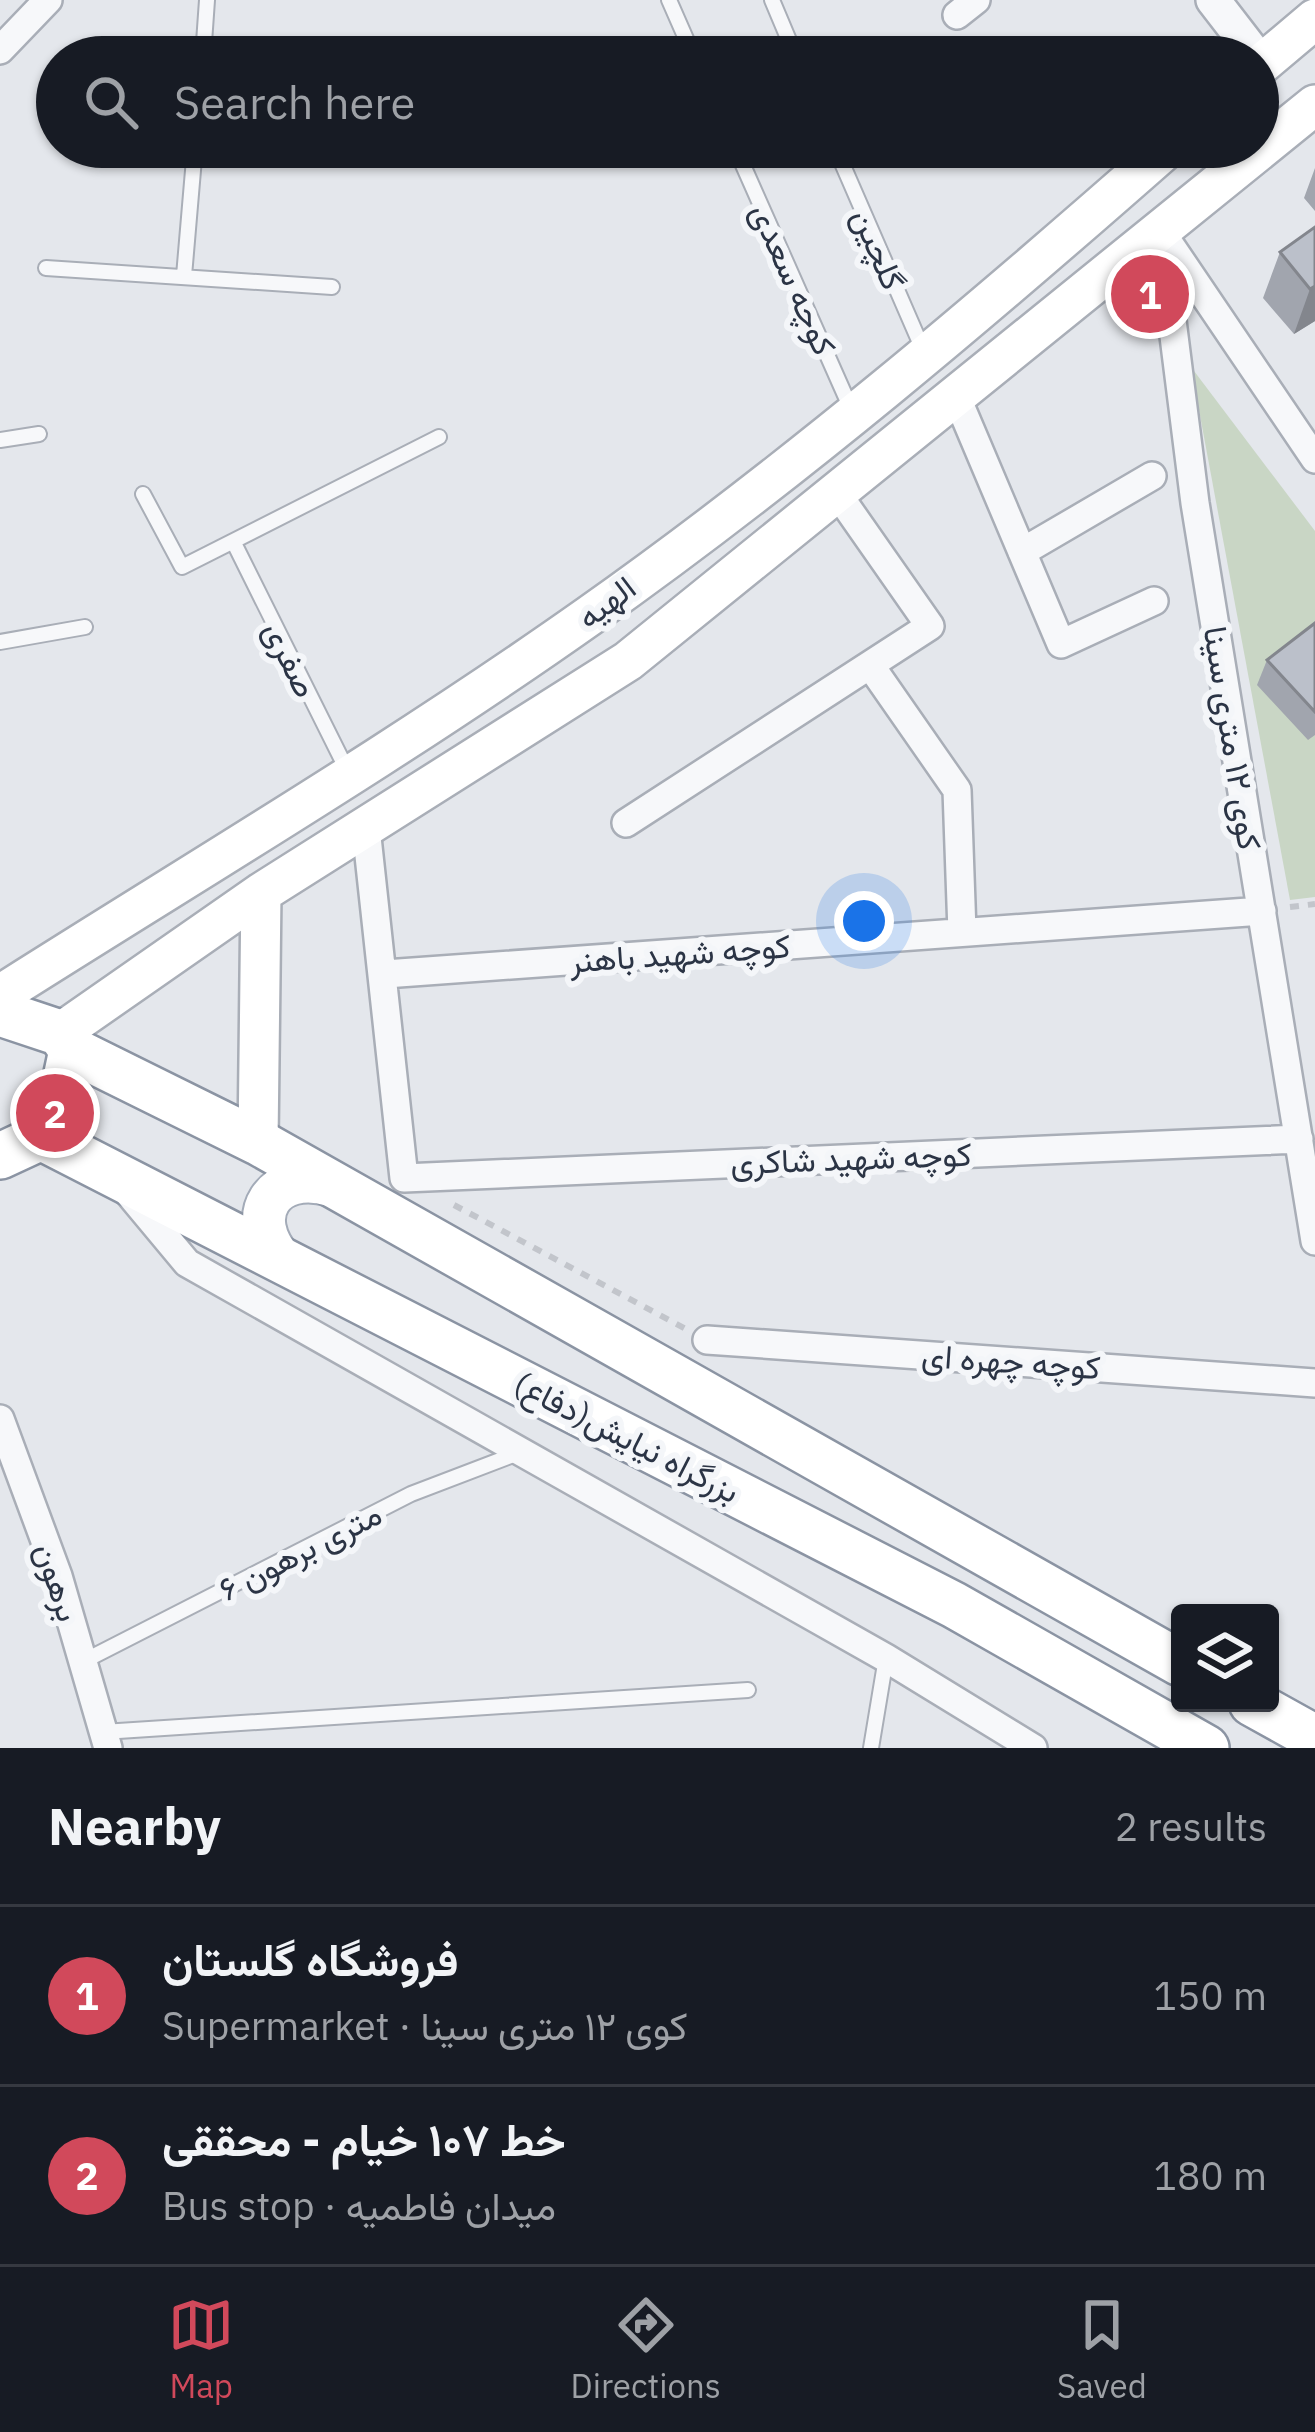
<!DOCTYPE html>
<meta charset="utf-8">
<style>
:root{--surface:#171b24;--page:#242831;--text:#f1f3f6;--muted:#9ea1a6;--line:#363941;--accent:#d1495b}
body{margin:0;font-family:"IBM Plex Sans",Vazirmatn,sans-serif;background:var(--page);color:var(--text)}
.controls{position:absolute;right:36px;bottom:36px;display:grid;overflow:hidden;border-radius:12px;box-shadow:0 3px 9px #0004}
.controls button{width:108px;height:108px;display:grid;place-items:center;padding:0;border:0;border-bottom:3px solid var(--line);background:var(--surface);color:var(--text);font:60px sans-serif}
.you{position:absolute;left:864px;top:921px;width:42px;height:42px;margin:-30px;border:9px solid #fff;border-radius:50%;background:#1a73e8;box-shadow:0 0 0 18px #1a73e833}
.badge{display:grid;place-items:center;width:78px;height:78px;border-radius:50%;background:var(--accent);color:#fff;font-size:39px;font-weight:700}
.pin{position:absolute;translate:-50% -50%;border:6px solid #fff;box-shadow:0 3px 12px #0006}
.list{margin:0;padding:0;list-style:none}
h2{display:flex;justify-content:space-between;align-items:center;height:156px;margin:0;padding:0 48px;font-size:51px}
h2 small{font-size:39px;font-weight:400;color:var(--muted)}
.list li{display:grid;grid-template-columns:78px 1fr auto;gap:36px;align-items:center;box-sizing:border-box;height:180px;padding:0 48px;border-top:3px solid var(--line)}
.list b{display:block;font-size:45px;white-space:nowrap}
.list p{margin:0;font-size:39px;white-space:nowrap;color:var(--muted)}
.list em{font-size:39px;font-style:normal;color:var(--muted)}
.icon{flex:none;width:66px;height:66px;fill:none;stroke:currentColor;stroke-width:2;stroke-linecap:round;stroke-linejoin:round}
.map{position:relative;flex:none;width:1315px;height:1748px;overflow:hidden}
.search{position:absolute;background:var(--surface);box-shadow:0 3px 9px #0004;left:36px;right:36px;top:36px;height:132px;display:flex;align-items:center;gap:30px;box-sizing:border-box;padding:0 42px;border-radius:66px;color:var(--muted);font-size:45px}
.sheet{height:516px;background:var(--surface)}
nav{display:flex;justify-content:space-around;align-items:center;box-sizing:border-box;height:168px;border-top:3px solid var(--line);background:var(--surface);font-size:33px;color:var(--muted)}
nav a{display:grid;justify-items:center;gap:6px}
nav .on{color:var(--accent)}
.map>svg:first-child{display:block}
</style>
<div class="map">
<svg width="1315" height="1748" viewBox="0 0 1315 1748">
<rect width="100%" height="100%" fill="#e4e7ec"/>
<path fill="#c9d6c5" d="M1191,367l124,164v366l-25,3z"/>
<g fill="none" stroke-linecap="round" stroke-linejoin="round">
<g stroke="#a9aeb7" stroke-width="18">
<path id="service" d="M669,0l25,57
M772,0l24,57
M203,57l4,-57
M735,147l117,264
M835,147l89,205
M46,268l286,19
M184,276l11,-129
M0,440l39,-6
M143,494l39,73 257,-130
M234,543l115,231
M0,642l85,-15
M84,1661l327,-167 110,-42
M103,1732l645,-42
M871,1748l15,-90"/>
</g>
<g stroke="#a9aeb7" stroke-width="32">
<path id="minor" d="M957,15l19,-15
M0,50l48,-50
M1161,233l34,270 120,738
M1164,236l151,223
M957,398l104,246 93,-43
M1022,552l130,-76
M870,665l87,125 5,142
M626,823l304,-197 -93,-133
M366,828l38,350 895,-39
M385,974l877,-63
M127,1191l60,72 699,395 147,90
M707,1340l608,43
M0,1419l58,157 50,172"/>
</g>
<g stroke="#a9aeb7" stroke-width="38">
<path id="tertiary" d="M1213,0l44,57"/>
</g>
<g stroke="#a9aeb7" stroke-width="44">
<path id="secondary" d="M1258,67l57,-48
M0,995c197,-125 398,-244 589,-379 201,-142 394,-306 579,-469
M60,1033l201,-140 367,-232 687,-556
M258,1142l3,-249"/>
</g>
<g stroke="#a3abb8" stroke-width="46">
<path id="primary" d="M282,1261c-40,-45 -9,-93 49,-76"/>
</g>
<g stroke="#8b94a3" stroke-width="50">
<path id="trunk" d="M0,1013l60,20 12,17 -7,33 -24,54 -41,19
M72,1050l186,92 922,521
M41,1137l913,468 252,143
M1252,1703l63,35"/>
</g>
<path stroke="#c2c5cb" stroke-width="6" stroke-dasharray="9 9" stroke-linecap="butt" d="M1290,907l25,-3
M454,1205l232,124"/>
<use href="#service" stroke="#f7f8fa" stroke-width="14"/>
<use href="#minor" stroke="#f7f8fa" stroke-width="27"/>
<use href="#tertiary" stroke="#f7f8fa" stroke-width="33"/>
<use href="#secondary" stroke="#fff" stroke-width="39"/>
<use href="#primary" stroke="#fff" stroke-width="42"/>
<use href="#trunk" stroke="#fff" stroke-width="45"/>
</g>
<path fill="#a1a5ae" d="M1315,168v43l-11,-13z
M1315,227v94l-21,13 -31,-36 17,-46z
M1315,623v112l-7,5 -51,-55 10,-25z"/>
<path fill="#83868d" d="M1315,286v35l-21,13 16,-45z"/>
<path fill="#bbc0ca" stroke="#83868d" stroke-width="3" d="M1315,227v59l-5,3 -30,-37z
M1315,623v89l-48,-52z"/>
<g text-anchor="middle" stroke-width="12" stroke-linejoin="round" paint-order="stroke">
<g font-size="33" fill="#2b3445" stroke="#f4f6f9">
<text transform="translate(879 249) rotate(67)" y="12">گلچین</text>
<text transform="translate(794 279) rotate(66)" y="12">کوچه سعدی</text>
<text transform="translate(606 602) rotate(-37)" y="12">الهیه</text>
<text transform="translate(291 659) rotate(64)" y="12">صفری</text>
<text transform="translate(1233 738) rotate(81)" y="12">کوی ۱۲ متری سینا</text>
<text transform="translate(680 953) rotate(-4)" y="12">کوچه شهید باهنر</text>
<text transform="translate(851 1158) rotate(-2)" y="12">کوچه شهید شاکری</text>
<text transform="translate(1011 1361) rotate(4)" y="12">کوچه چهره ای</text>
<text transform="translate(627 1437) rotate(27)" y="12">بزرگراه نیایش(دفاع)</text>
<text transform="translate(300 1551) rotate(-27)" y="12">۶ متری برهون</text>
<text transform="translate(58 1582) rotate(72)" y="12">برهون</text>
</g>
</g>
</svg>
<div class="controls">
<button><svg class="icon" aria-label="layers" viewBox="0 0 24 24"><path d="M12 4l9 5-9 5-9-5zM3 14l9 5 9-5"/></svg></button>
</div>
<div class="you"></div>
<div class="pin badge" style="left:1150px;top:294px">1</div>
<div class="pin badge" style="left:55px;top:1113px">2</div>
<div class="search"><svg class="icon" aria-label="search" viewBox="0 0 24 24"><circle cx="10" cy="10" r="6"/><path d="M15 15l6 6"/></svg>Search here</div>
</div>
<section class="sheet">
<h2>Nearby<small>2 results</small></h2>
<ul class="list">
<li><span class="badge">1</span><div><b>فروشگاه گلستان</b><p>Supermarket · کوی ۱۲ متری سینا</p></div><em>150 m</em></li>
<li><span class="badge">2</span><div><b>خط ۱۰۷ خیام - محققی</b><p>Bus stop · میدان فاطمیه</p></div><em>180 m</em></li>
</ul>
</section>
<nav>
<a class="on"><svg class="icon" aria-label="map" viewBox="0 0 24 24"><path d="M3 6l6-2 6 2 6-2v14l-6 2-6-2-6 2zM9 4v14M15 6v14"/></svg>Map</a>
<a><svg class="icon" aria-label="directions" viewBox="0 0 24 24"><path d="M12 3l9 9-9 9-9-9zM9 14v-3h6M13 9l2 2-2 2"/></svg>Directions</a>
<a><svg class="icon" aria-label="saved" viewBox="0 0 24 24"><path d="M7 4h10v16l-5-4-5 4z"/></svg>Saved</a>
</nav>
